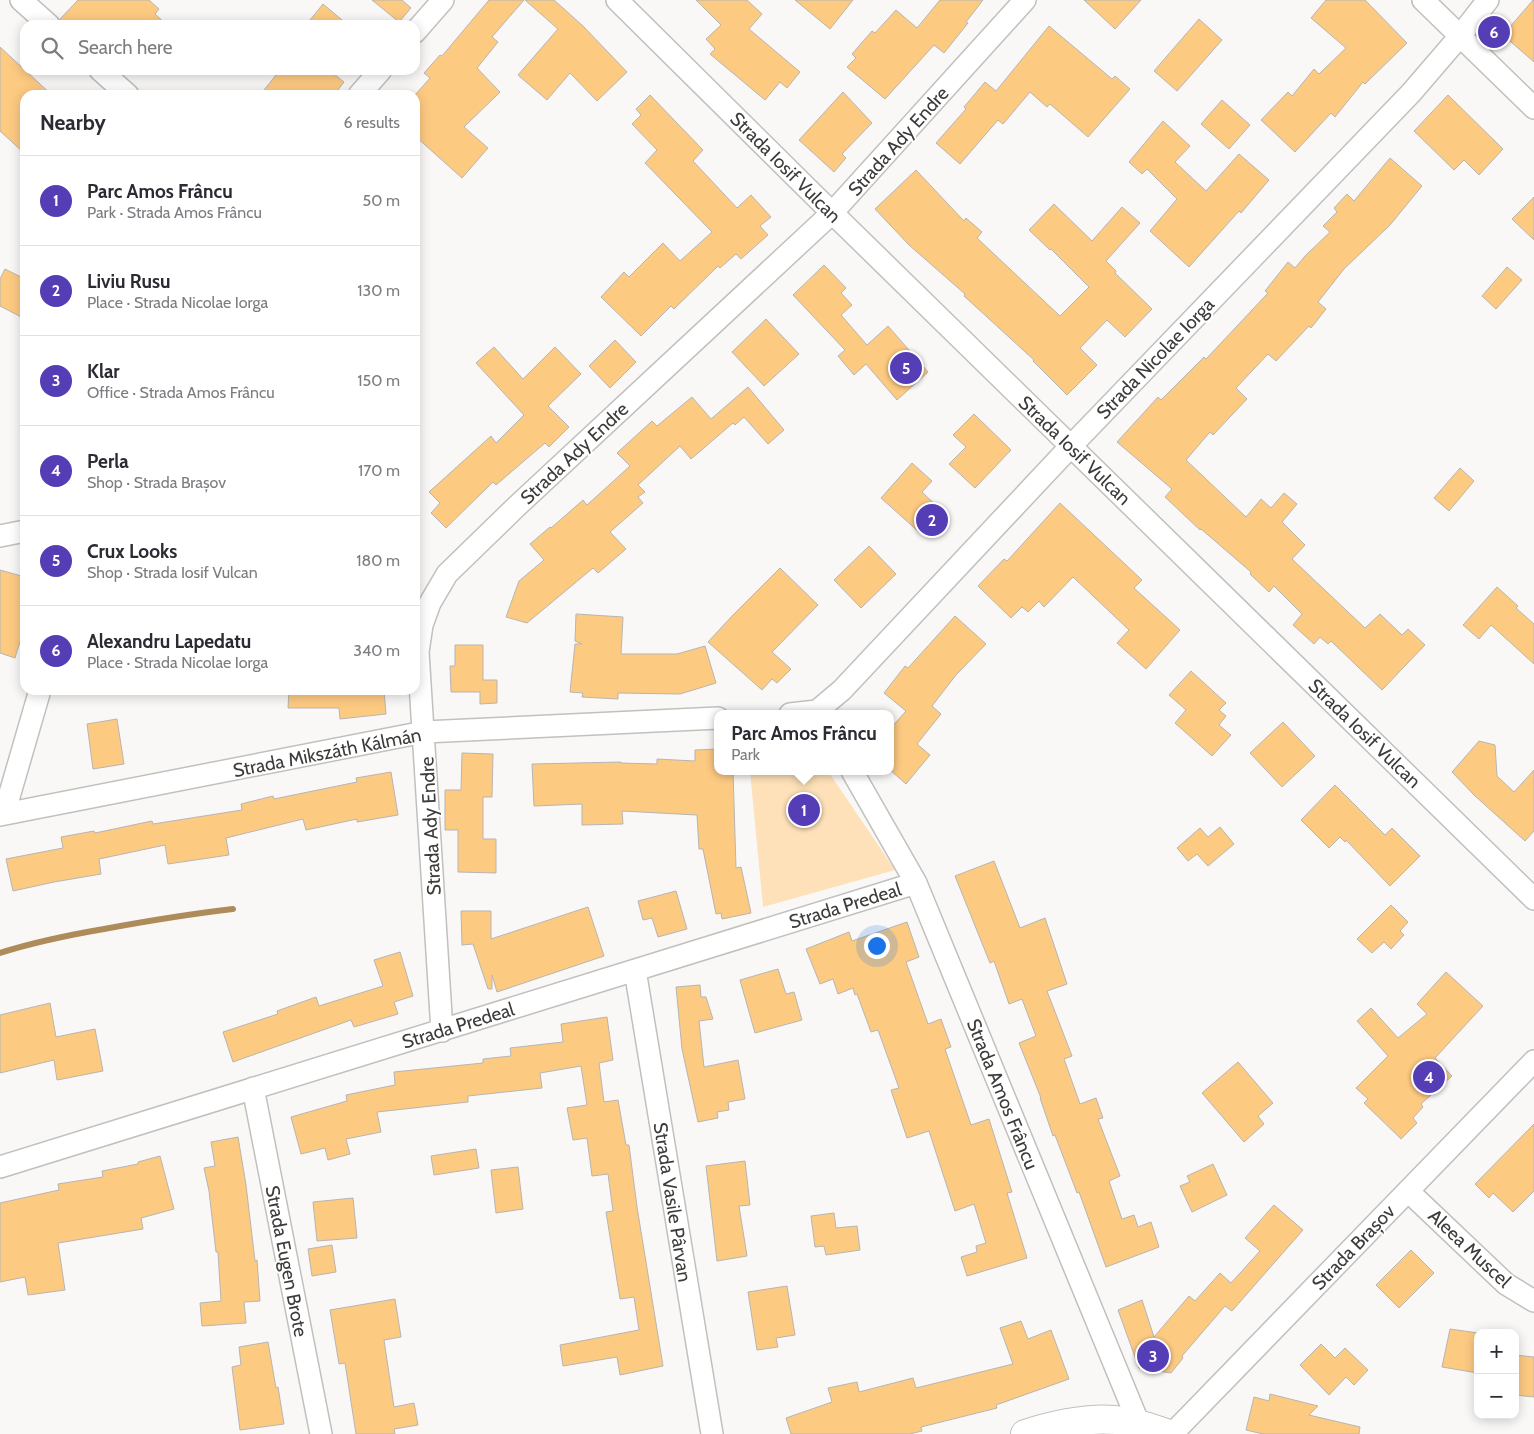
<!DOCTYPE html>
<meta charset="utf-8">
<style>
:root{--surface:#fff;--page:#f7f7f7;--text:#2b2b33;--muted:#7c7c81;--line:#e1e1e2;--accent:#543db5}
body{margin:0;font-family:Cabin,sans-serif;background:var(--page);color:var(--text)}
.controls{position:absolute;right:15px;bottom:15px;display:grid;overflow:hidden;border-radius:10px;box-shadow:0 2px 12px #0003}
.controls button{width:45px;height:45px;display:grid;place-items:center;padding:0;border:0;border-bottom:1px solid var(--line);background:var(--surface);color:var(--text);font:25px sans-serif}
.you{position:absolute;left:876px;top:945px;width:18px;height:18px;margin:-12px;border:4px solid #fff;border-radius:50%;background:#1a73e8;box-shadow:0 0 0 8px #1a73e833}
.badge{display:grid;place-items:center;width:32px;height:32px;border-radius:50%;background:var(--accent);color:#fff;font-size:16px;font-weight:700}
.pin{position:absolute;translate:-50% -50%;border:2px solid #fff;box-shadow:0 1px 5px #0006}
.popup{position:absolute;left:714px;top:710px;width:180px;height:65px;box-sizing:border-box;display:grid;place-content:center;border-radius:10px;background:var(--surface);filter:drop-shadow(0 1px 4px #0005);font-size:16px;white-space:nowrap;color:var(--muted)}
.popup b{font-size:19px;color:var(--text)}
.popup::after{content:'';position:absolute;left:50%;top:100%;margin-left:-10px;border:10px solid transparent;border-top-color:var(--surface)}
.list{margin:0;padding:0;list-style:none}
h2{display:flex;justify-content:space-between;align-items:center;height:65px;margin:0;padding:0 20px;font-size:21px}
h2 small{font-size:16px;font-weight:400;color:var(--muted)}
.list li{display:grid;grid-template-columns:32px 1fr auto;gap:15px;align-items:center;box-sizing:border-box;height:90px;padding:0 20px;border-top:1px solid var(--line)}
.list b{display:block;font-size:19px;white-space:nowrap}
.list p{margin:0;font-size:16px;white-space:nowrap;color:var(--muted)}
.list em{font-size:16px;font-style:normal;color:var(--muted)}
.icon{flex:none;width:28px;height:28px;fill:none;stroke:currentColor;stroke-width:2;stroke-linecap:round;stroke-linejoin:round}
.map{position:relative;flex:none;width:1534px;height:1434px;overflow:hidden}
.search{position:absolute;background:var(--surface);box-shadow:0 2px 12px #0003;left:20px;top:20px;width:400px;height:55px;display:flex;align-items:center;gap:12px;box-sizing:border-box;padding:0 18px;border-radius:15px;color:var(--muted);font-size:19px}
.panel{position:absolute;background:var(--surface);box-shadow:0 2px 12px #0003;left:20px;top:90px;width:400px;height:605px;border-radius:15px}
.map>svg:first-child{display:block}
</style>
<div class="map">
<svg width="1534" height="1434" viewBox="0 0 1534 1434">
<rect width="100%" height="100%" fill="#faf8f6"/>
<path fill="#fee1b8" d="M750,771h78l67,99 -132,37z"/>
<g fill="none" stroke-linecap="round" stroke-linejoin="round">
<path stroke="#ae8c59" stroke-width="6" d="M0,953c34,-11 69,-18 104,-24 43,-8 86,-15 129,-20"/>
</g>
<path fill="#fdca82" stroke="#b7b5b2" d="M78,0h71l10,9 -4,5 12,11h-106l-1,-6z
M372,0h30l9,8 -12,14z
M489,0h35l-32,37 6,5 -21,26 23,24 -36,35 24,21 -26,30 -47,-42v-41l15,-17 -6,-5 16,-18 2,1z
M525,0h29l29,26 44,46 -30,29 -27,-28 -23,27 -29,-25 40,-46z
M696,0h51l15,14 -13,15 51,43 -13,16 -7,-6 -15,18 -55,-46 5,-5 -9,-10 15,-14z
M795,0h58l-23,29z
M940,0h43l-17,22 2,1 -24,30 -10,-8 -49,54 -38,-32 9,-9 -4,-4 20,-23 3,2 21,-23 21,18z
M1084,0h57l-26,29z
M1326,0h39l42,43 -42,41 -2,-2 -28,35 -4,-4 -36,39 -34,-32 27,-28 4,4 22,-27 5,5 27,-26 -35,-30z
M1533,0h1v62l-31,-27z
M323,4l25,21h-42z
M1199,19l23,21 -45,51 -23,-20z
M1049,26l63,53 3,-3 15,13 -42,48 -38,-33 -3,3 -17,-15 -27,32 -5,-4 -38,44 -24,-21 30,-34 -2,-2 21,-25 11,9z
M0,47l52,48h-27v59l-25,-23z
M280,70h49l15,12 -10,13h-74z
M843,92l29,31 -30,31 4,4 -12,14 -35,-32z
M650,95l53,55 -10,11 44,47 14,-13 20,22 -11,9 8,9 -27,24 -5,-5 -16,14 -2,-2 -44,43 -3,-3 -30,30 -40,-39 23,-25 5,5 34,-34 17,18 32,-29 -67,-69 12,-13 -25,-26 9,-9 -5,-6z
M1448,95l55,54 -24,26 -15,-15 -10,10 -40,-39z
M1222,100l28,25 -21,24 -28,-25z
M1163,121l27,25 -15,16 31,29 33,-37 30,26 -28,33 -2,-2 -50,56 -39,-36 27,-32 -30,-30 -5,5 -13,-12z
M1390,158l32,28 -32,39 -46,44 -26,33 8,7 -15,19 -2,-2 -33,35 -8,-7 -32,34 11,11 -34,36 -3,-3 -24,28 60,57 15,-18 10,9 13,-15 13,11 -15,18 23,23 -13,14 73,69 15,-14 22,21 6,-6 17,16 -43,45 -51,-49 -3,3 -8,-7 -6,7 -21,-19 9,-11 -28,-28 -5,6 -19,-18 1,-2 -50,-43 -1,1 -35,-33 7,-8 -55,-47 41,-45 3,3 43,-43 2,2 62,-66 -3,-2 23,-29 7,6 10,-12 25,-24 -7,-6 14,-14 -3,-4 13,-14 7,7z
M916,170l48,51 2,-3 16,14 -5,6 83,78 29,-29 -38,-38 -1,1 -21,-20 25,-26 38,37 30,-34 18,16 -34,38 10,10 -1,2 37,36 -27,28 -18,-17 -27,28 17,17 -30,30 -34,-34 1,-1 -70,-64 1,-2 -56,-49 -34,-36z
M1534,197v43l-22,-21z
M824,265l22,23 -5,5 11,12 -11,10 26,30 21,-19 40,46 -31,28 -31,-36 -12,11 -16,-19 7,-6 -52,-55z
M1507,267l15,13 -26,29 -14,-13z
M5,269l20,10v40l-25,-13v-27z
M766,319l33,35 -35,32 -32,-34z
M615,340l21,22 -26,26 -21,-22z
M494,347l29,32 32,-32 26,27 -33,32 21,21 -20,20 -4,-4 -49,42 -3,-3 -47,46 -15,-15 9,-10 -11,-11 62,-56 5,7 28,-28 -48,-52z
M748,387l36,43 -16,14 -24,-27 -9,8 -2,-2 -42,36 -11,-13 -42,39 7,7 -7,5 5,6 -33,29 16,17 -28,24 -5,-5 -66,55 -21,-6 13,-36 25,-21 -14,-16 20,-17 1,1 32,-28 4,5 43,-39 -13,-13 35,-32 5,5 35,-29 19,22z
M974,414l37,36 -36,38 -26,-24 17,-17 -13,-12z
M912,463l20,18 -10,11 19,18 -21,23 -39,-35z
M1460,468l14,13 -25,30 -15,-13z
M1060,503l82,77 -8,8 46,42 -34,39 -29,-26 12,-13 -56,-53 -29,30 -5,-6 -11,11 -6,-5 -11,11 -33,-32 26,-27 3,2z
M869,546l27,28 -35,34 -27,-28z
M780,568l38,37 -46,47 19,17 -14,14 -5,-4 -10,11 -54,-48 24,-26z
M0,570l25,7v59l-3,-1 -7,23 -15,-5z
M1497,587l21,19 -2,2 18,16v40l-43,-39 -12,14 -16,-14z
M576,614l47,3 -2,37h56l28,-8 11,37 -36,11 -62,-1v6l-36,-2 1,-4 -13,-1 5,-48h7l-7,-3z
M955,616l31,28 -30,31 -24,31 9,8 -24,30 13,11 -24,29 -16,-14v-41l16,-18 -22,-18 21,-27 3,2z
M455,645h28v35h14v23l-17,1v-12h-29l-1,-26h5z
M1191,671l35,32 -7,7 7,6 -7,9 12,10 -19,21 -37,-33 11,-13 -17,-15z
M289,690h95l2,24 -46,5 -1,-11h-51z
M117,719l7,45 -31,5 -6,-45z
M1283,722l32,34 -33,31 -32,-34z
M1479,741l16,4 2,31 17,16 20,-22v61l-9,10 -51,-46 -22,-23z
M718,749v22h15l3,97 5,-1 10,46 -29,6 -1,-6 -5,1 -13,-65h-4l-2,-34 -75,-4 1,13 -41,1v-21l-48,2 -2,-42 89,-2v1l36,1v-5l38,2v-11z
M462,753l31,1 -1,43h-9v42h13v34l-38,-1v-42h-13v-40h16z
M391,772l7,43 -41,7v-3l-51,11 -3,-11 -77,19 3,17 -61,9 -3,-19 -66,14 2,15 -47,8 -41,9 -7,-32 57,-11 -2,-11 33,-6 1,2 57,-12 1,3 89,-14 -1,-6 32,-8 1,3 83,-17 -1,-4z
M1335,785l50,50 7,-7 28,28 -30,30 -44,-46 -1,2 -5,-5 -11,11 -28,-28z
M1220,827l14,17 -26,22 -11,-12 -9,7 -11,-13 23,-20 8,9z
M994,861l26,67 25,-10 22,66 -20,7 25,65 -8,3 16,45 16,-6 7,20 -5,1 22,57 -11,5 13,38 12,-4 4,12 13,-5 8,25 -53,20 -27,-75 -2,1 -22,-58 -2,1 -13,-38h1l-22,-55 17,-7 -14,-37 -13,5 -15,-43 -4,2 -35,-87z
M676,891l11,38 -29,8 -6,-19 -9,2 -5,-19z
M1391,905l17,17 -8,9 4,4 -13,14 -7,-7 -12,11 -15,-14z
M588,907l16,49 -107,36 -5,-17v14h-4l-15,-45 -11,1 -1,-34h30v28z
M907,922l12,35 -13,5 22,62 13,-5 10,28 -6,2 26,76 18,-6 23,73 -5,1 20,65 -60,18 -6,-19 16,-5 -1,-6 10,-3 -12,-39 -19,7 -26,-80 -22,7 -16,-48 8,-2 -21,-58 -7,2 -14,-38 -2,1 -2,-7 -15,6 -5,-15 -13,5 -14,-35 43,-17 3,9z
M400,952l13,44 -19,6 4,12 -44,13 -3,-7 -118,42 -10,-30 55,-18 -1,-3 39,-14 3,9 64,-20 -9,-26z
M778,969l8,25 8,-2 8,28 -47,13 -15,-53z
M1446,972l37,34 -48,52 17,18 -31,28 2,3 -10,11 4,5 -16,16 -37,-36 4,-4 -12,-11 32,-32 -31,-35 14,-13 27,30 29,-24 -10,-10z
M700,985l1,12h5l7,22 -14,2 5,46 34,-7 7,39 -17,3 1,8 -12,2 1,6 -20,4 -16,-73 -6,-62z
M50,1003l6,34 39,-8 8,42 -46,9 -3,-20 -54,13v-58z
M607,1017l6,43 -14,3 5,39 14,-2 8,45h3l8,62 26,159 -43,9 -3,-18 -54,9 -3,-21 79,-15 -5,-33 -14,2 -14,-87 7,-1 -5,-37 -16,2 -5,-38 -14,2 -6,-32 20,-3 -6,-39 -41,7 2,15 -74,8v6l-91,10 4,20 -35,7 4,15 -22,6 -3,-12 -24,6 -10,-37 56,-16 -1,-6 49,-10 -1,-13 89,-9v-4l28,-3 -1,-8 53,-6 -2,-18z
M1238,1062l35,41 -15,13 6,8 -20,18 -42,-49z
M1534,1124v67l-21,21 -20,-19 -4,5 -14,-14z
M238,1137l8,48 9,76 2,-1 3,41 -16,1 2,21 -44,3 -2,-23 21,-2 -3,-49h-2l-7,-61 -5,-23 11,-2 -4,-24z
M476,1149l3,19 -45,7 -3,-19z
M160,1156l14,53 -33,9 2,11 -85,14 7,47 -37,5 -3,-18 -25,5v-79l59,-13 -1,-6 45,-7 -1,-6 36,-7v-2z
M745,1161l5,44 -11,1 8,50 -30,5 -11,-95z
M1213,1164l14,31 -35,17 -12,-26 10,-4 -3,-6z
M518,1167l5,42 -27,4 -5,-43z
M353,1198l4,40 -40,3 -4,-39z
M1274,1205l29,25 -71,81 -7,-5 -43,50 1,2 -12,15 -32,-5 -21,-58 24,-10 12,37 35,-41 6,5 25,-28 11,10 29,-32 -15,-13z
M834,1213l2,15 21,-2 3,24 -34,5 -2,-9 -9,1 -4,-31z
M332,1245l4,27 -24,4 -4,-27z
M1411,1250l23,23 -35,35 -23,-23z
M787,1286l8,49 -19,3 2,9 -21,3 -9,-58z
M395,1299l6,38 -17,3 10,67 20,-4 4,22 -24,4 1,5h-39l-11,-71 -6,1 -9,-54z
M1021,1321l7,18 23,-9 18,49 -73,26 1,3 -76,19 1,4 -12,3h-119l-5,-16 46,-16 -4,-14 29,-6 2,10 54,-14 3,10 97,-24 -13,-36z
M1450,1329l28,4v40l-36,-6z
M268,1342l8,46 2,-1 6,37 -44,6 -8,-63 9,-2 -2,-18z
M1321,1344l14,14 10,-10 23,22 -14,15 -8,-8 -17,18 -29,-30z
M1515,1355l19,2v40l-19,-2z
M1270,1394l48,12 -9,9 51,12 -1,7h-96l-17,-4 8,-33 15,4z"/>
<g fill="none" stroke-linecap="round" stroke-linejoin="round">
<g stroke="#c1c0bd" stroke-width="24">
<path id="minor" d="M21,0l28,25
M617,0l199,197 718,702
M1423,0l111,108
M415,32l28,-32
M100,70l28,25
M359,95l22,-25
M0,536l25,-5
M817,711l25,-21 229,-244 340,-353 49,-57 28,-36
M790,714l27,-3
M852,771l64,112 223,541
M4,814l36,-124
M0,815l424,-83 294,-14
M635,970l77,464
M442,1031l-24,-379 4,-27 8,-22 17,-29 70,-68 315,-293 193,-213
M253,1088l68,346
M0,1167l916,-284
M1408,1191l98,93 28,17
M1172,1434l362,-373"/>
</g>
<g stroke="#c1c0bd" stroke-width="30">
<path id="secondary" d="M1025,1434c31,-10 66,-18 99,-13 15,2 30,8 45,13"/>
</g>
<use href="#minor" stroke="#fff" stroke-width="21"/>
<use href="#secondary" stroke="#fff" stroke-width="28"/>
</g>
<g text-anchor="middle" stroke-width="4" stroke-linejoin="round" paint-order="stroke">
<g font-size="19" fill="#3d3c3b" stroke="#fff">
<text transform="translate(898 141) rotate(-48)" y="7">Strada Ady Endre</text>
<text transform="translate(786 167) rotate(45)" y="7">Strada Iosif Vulcan</text>
<text transform="translate(1155 358) rotate(-46)" y="7">Strada Nicolae Iorga</text>
<text transform="translate(1075 450) rotate(44)" y="7">Strada Iosif Vulcan</text>
<text transform="translate(574 453) rotate(-43)" y="7">Strada Ady Endre</text>
<text transform="translate(1365 733) rotate(44)" y="7">Strada Iosif Vulcan</text>
<text transform="translate(327 752) rotate(-11)" y="7">Strada Mikszáth Kálmán</text>
<text transform="translate(430 826) rotate(-93)" y="7">Strada Ady Endre</text>
<text transform="translate(845 905) rotate(-17)" y="7">Strada Predeal</text>
<text transform="translate(458 1025) rotate(-17)" y="7">Strada Predeal</text>
<text transform="translate(1003 1094) rotate(68)" y="7">Strada Amos Frâncu</text>
<text transform="translate(673 1202) rotate(81)" y="7">Strada Vasile Pârvan</text>
<text transform="translate(1353 1247) rotate(-46)" y="7">Strada Brașov</text>
<text transform="translate(1470 1248) rotate(43)" y="7">Aleea Muscel</text>
<text transform="translate(287 1261) rotate(79)" y="7">Strada Eugen Brote</text>
</g>
</g>
</svg>
<div class="controls">
<button>+</button>
<button>−</button>
</div>
<div class="you"></div>
<div class="pin badge" style="left:804px;top:810px">1</div>
<div class="popup"><b>Parc Amos Frâncu</b>Park</div>
<div class="pin badge" style="left:932px;top:520px">2</div>
<div class="pin badge" style="left:1153px;top:1356px">3</div>
<div class="pin badge" style="left:1429px;top:1077px">4</div>
<div class="pin badge" style="left:906px;top:368px">5</div>
<div class="pin badge" style="left:1494px;top:32px">6</div>
<div class="search"><svg class="icon" aria-label="search" viewBox="0 0 24 24"><circle cx="10" cy="10" r="6"/><path d="M15 15l6 6"/></svg>Search here</div>
<section class="panel">
<h2>Nearby<small>6 results</small></h2>
<ul class="list">
<li><span class="badge">1</span><div><b>Parc Amos Frâncu</b><p>Park · Strada Amos Frâncu</p></div><em>50 m</em></li>
<li><span class="badge">2</span><div><b>Liviu Rusu</b><p>Place · Strada Nicolae Iorga</p></div><em>130 m</em></li>
<li><span class="badge">3</span><div><b>Klar</b><p>Office · Strada Amos Frâncu</p></div><em>150 m</em></li>
<li><span class="badge">4</span><div><b>Perla</b><p>Shop · Strada Brașov</p></div><em>170 m</em></li>
<li><span class="badge">5</span><div><b>Crux Looks</b><p>Shop · Strada Iosif Vulcan</p></div><em>180 m</em></li>
<li><span class="badge">6</span><div><b>Alexandru Lapedatu</b><p>Place · Strada Nicolae Iorga</p></div><em>340 m</em></li>
</ul>
</section>
</div>
